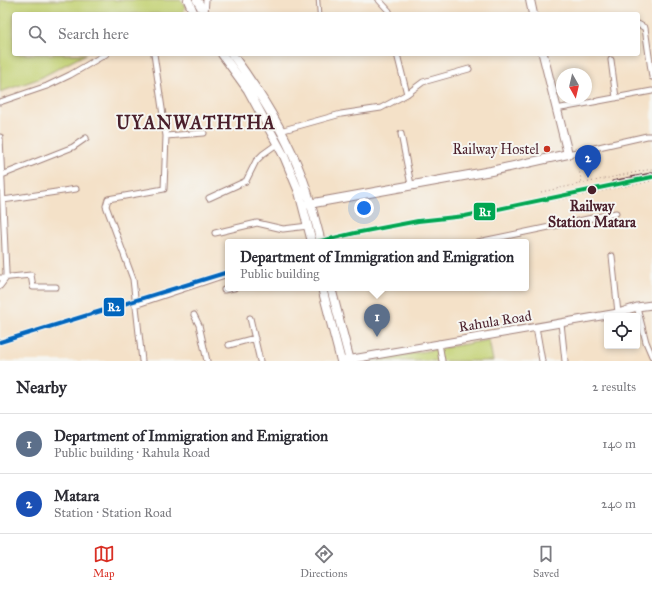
<!DOCTYPE html>
<meta charset="utf-8">
<style>
:root{--surface:#fff;--page:#f7f7f7;--text:#2b2b33;--muted:#7c7c81;--line:#e1e1e2;--accent:#d93025}
body{margin:0;font-family:"IM FELL Great Primer",serif;background:var(--page);color:var(--text)}
.controls{position:absolute;right:12px;bottom:12px;display:grid;overflow:hidden;border-radius:4px;box-shadow:0 2px 6px #0003}
.controls button{width:36px;height:36px;display:grid;place-items:center;padding:0;border:0;border-bottom:1px solid var(--line);background:var(--surface);color:var(--text);font:20px sans-serif}
.compass{position:absolute;left:556px;top:68px;width:36px;height:36px;border-radius:50%;background:var(--surface);box-shadow:0 2px 6px #0003;rotate:172deg}
.you{position:absolute;left:364px;top:208px;width:14px;height:14px;margin:-10px;border:3px solid #fff;border-radius:50%;background:#1a73e8;box-shadow:0 0 0 6px #1a73e833}
.badge{display:grid;place-items:center;width:26px;height:26px;border-radius:50%;background:var(--accent);color:#fff;font-size:13px;font-weight:700}
.pin{position:absolute;translate:-50% -33px;filter:drop-shadow(0 1px 2px #0008)}
.pin::after{content:'';position:absolute;top:21px;width:14px;height:12px;background:inherit;clip-path:polygon(0 0,100% 0,50% 100%)}
.popup{position:absolute;left:225px;top:239px;width:304px;height:52px;box-sizing:border-box;display:grid;place-content:center;border-radius:4px;background:var(--surface);filter:drop-shadow(0 1px 3px #0005);font-size:13px;white-space:nowrap;color:var(--muted)}
.popup b{font-size:15px;color:var(--text)}
.popup::after{content:'';position:absolute;left:50%;top:100%;margin-left:-8px;border:8px solid transparent;border-top-color:var(--surface)}
.list{margin:0;padding:0;list-style:none}
h2{display:flex;justify-content:space-between;align-items:center;height:52px;margin:0;padding:0 16px;font-size:17px}
h2 small{font-size:13px;font-weight:400;color:var(--muted)}
.list li{display:grid;grid-template-columns:26px 1fr auto;gap:12px;align-items:center;box-sizing:border-box;height:60px;padding:0 16px;border-top:1px solid var(--line)}
.list b{display:block;font-size:15px;white-space:nowrap}
.list p{margin:0;font-size:13px;white-space:nowrap;color:var(--muted)}
.list em{font-size:13px;font-style:normal;color:var(--muted)}
.icon{flex:none;width:22px;height:22px;fill:none;stroke:currentColor;stroke-width:2;stroke-linecap:round;stroke-linejoin:round}
.map{position:relative;flex:none;width:652px;height:361px;overflow:hidden}
.search{position:absolute;background:var(--surface);box-shadow:0 2px 6px #0003;left:12px;right:12px;top:12px;height:44px;display:flex;align-items:center;gap:10px;box-sizing:border-box;padding:0 14px;border-radius:4px;color:var(--muted);font-size:15px}
.sheet{height:172px;background:var(--surface)}
nav{display:flex;justify-content:space-around;align-items:center;box-sizing:border-box;height:56px;border-top:1px solid var(--line);background:var(--surface);font-size:11px;color:var(--muted)}
nav a{display:grid;justify-items:center;gap:2px}
nav .on{color:var(--accent)}
.map>svg:first-child{display:block}
</style>
<div class="map">
<svg width="652" height="361" viewBox="0 0 652 361">
<rect width="100%" height="100%" fill="#f6f6f2"/>
<filter id="ink" filterUnits="userSpaceOnUse"><feTurbulence type="fractalNoise" baseFrequency=".025" numOctaves="2"/><feDisplacementMap in="SourceGraphic" scale="8" xChannelSelector="R" yChannelSelector="G"/><feConvolveMatrix kernelMatrix="1 2 1 2 8 2 1 2 1" color-interpolation-filters="sRGB"/></filter>
<filter id="wash" filterUnits="userSpaceOnUse"><feTurbulence type="fractalNoise" baseFrequency=".012" numOctaves="4" result="noise"/><feDisplacementMap in="SourceGraphic" scale="16" xChannelSelector="R" yChannelSelector="G"/><feGaussianBlur stdDeviation="0.9" result="paint"/><feColorMatrix in="noise" values="0 0 0 0 0 0 0 0 0 0 0 0 0 0 0 0 0 1.4 0 .05"/><feComposite in="paint" operator="in"/></filter>
<g filter="url(#wash)">
<rect width="100%" height="100%" fill="#f4e1c8"/>
<path fill="#c3d173" stroke="#86784f" d="M0,0h181l4,6 -2,8h-169v40h72l-48,25 -38,13z
M489,340l4,21h-125z"/>
</g>
<g filter="url(#ink)">
<g fill="none" stroke-linecap="round" stroke-linejoin="round">
<g stroke="#9f807a" stroke-width="4.5">
<path id="service" d="M318,0l1,14"/>
</g>
<g stroke="#9f807a" stroke-width="7">
<path id="minor" d="M379,0l10,11 1,3
M205,13l1,-13
M638,24l7,4 7,49
M397,54l10,40
M611,60l5,38
M0,102l47,-16 23,-11 36,-21
M556,109l96,-18
M280,131l61,-17 40,-6 26,-14 16,-12 46,-13
M401,134l10,51
M166,136l38,-3
M0,137l6,135v6l-6,8
M568,154l79,-18h5
M2,175l71,-28 13,-9
M209,198l37,-17 10,-20 7,-7 14,-10
M3,200l73,-11
M215,233l42,-10 26,6 25,-3
M478,242l138,-29
M612,256l6,57
M0,278l31,-3 2,12h23
M224,290l10,-2
M135,305l93,-31
M637,307l9,35 6,14
M194,315l5,10 8,36
M250,318l10,43
M561,323l4,38
M536,327l6,34
M439,343l3,18
M229,345l26,-7
M142,361l-9,-82 -27,-73 2,-7 56,-10 2,-53 -12,-82"/>
</g>
<g stroke="#9f807a" stroke-width="9">
<path id="secondary" d="M341,361l277,-48 19,-6 15,-2"/>
</g>
<g stroke="#9f807a" stroke-width="10">
<path id="primary" d="M188,0l6,14
M197,0l8,14
M530,0l3,14
M222,54l26,36 36,66 15,36 13,50
M232,54c27,37 54,80 70,123 8,21 13,43 19,65
M303,205l188,-34 77,-17 -25,-100
M322,288l19,73
M331,288l19,73"/>
</g>
<path stroke="#9f807a" stroke-width="1" stroke-dasharray="1 3" stroke-linecap="butt" d="M576,157l6,26
M541,192l111,-23
M543,203l109,-22"/>
<use href="#service" stroke="#fff" stroke-width="2.5"/>
<use href="#minor" stroke="#fff" stroke-width="5"/>
<use href="#secondary" stroke="#fff" stroke-width="7"/>
<use href="#primary" stroke="#fff" stroke-width="8"/>
<g stroke="#4a1f2b" stroke-width="3.5">
<path id="rail" d="M613,182l39,-8
M317,242l38,-9 63,-12 47,-5 153,-32
M0,342l228,-70"/>
</g>
<use href="#rail" stroke="#f6f6f2" stroke-width="2" stroke-dasharray="6" stroke-linecap="butt"/>
<g stroke="#f6f6f2" stroke-width="7">
<path id="rail-1" d="M317,242l38,-9 63,-12 47,-5 187,-39"/>
</g>
<g stroke="#f6f6f2" stroke-width="7">
<path id="rail-2" d="M0,342l228,-70"/>
</g>
<use href="#rail-1" stroke="#00a651" stroke-width="4"/>
<use href="#rail-2" stroke="#0065bd" stroke-width="4"/>
</g>
</g>
<circle fill="#c8321e" stroke="#f6f6f2" stroke-width="1.5" cx="547" cy="149" r="4"/>
<circle fill="#4a1f2b" stroke="#f6f6f2" stroke-width="1.5" cx="592" cy="190" r="5"/>
<g text-anchor="middle" stroke-width="4" stroke-linejoin="round" paint-order="stroke">
<g font-size="14" fill="#4a1f2b" stroke="#f6f6f2" text-anchor="end">
<text x="539" y="154">Railway Hostel</text>
</g>
<g font-size="14" font-weight="bold" fill="#4a1f2b" stroke="#f6f6f2">
<text x="592" y="211">Railway<tspan x="592" dy="16">Station Matara</tspan></text>
</g>
<g font-size="14" fill="#4a1f2b" stroke="#f6f6f2">
<text transform="translate(495 321) rotate(-9)" y="5">Rahula Road</text>
</g>
<g font-size="18" font-weight="bold" letter-spacing="1" fill="#4a1f2b" stroke="#f6f6f2">
<text x="196" y="129">UYANWATHTHA</text>
</g>
</g>
<g stroke="#f6f6f2" stroke-width="1.5">
<rect x="473" y="202" width="23" height="19" rx="4" fill="#00a651"/>
<rect x="103" y="297" width="22" height="20" rx="4" fill="#0065bd"/>
</g>
<g font-size="11" text-anchor="middle" font-weight="bold" fill="#fff">
<text x="485" y="216">R1</text>
<text x="114" y="311">R2</text>
</g>
</svg>
<div class="controls">
<button><svg class="icon" aria-label="locate" viewBox="0 0 24 24"><circle cx="12" cy="12" r="6"/><path d="M12 2v4M12 18v4M2 12h4M18 12h4"/></svg></button>
</div>
<svg class="compass" viewBox="-18 -18 36 36"><path d="M0-13l5 13h-10z" fill="#e53935"/><path d="M0 13l5-13h-10z" fill="#7c7c81"/></svg>
<div class="you"></div>
<div class="pin badge" style="left:377px;top:337px;background:#5c6f8a">1</div>
<div class="popup"><b>Department of Immigration and Emigration</b>Public building</div>
<div class="pin badge" style="left:588px;top:178px;background:#1a4fb4">2</div>
<div class="search"><svg class="icon" aria-label="search" viewBox="0 0 24 24"><circle cx="10" cy="10" r="6"/><path d="M15 15l6 6"/></svg>Search here</div>
</div>
<section class="sheet">
<h2>Nearby<small>2 results</small></h2>
<ul class="list">
<li><span class="badge" style="background:#5c6f8a">1</span><div><b>Department of Immigration and Emigration</b><p>Public building · Rahula Road</p></div><em>140 m</em></li>
<li><span class="badge" style="background:#1a4fb4">2</span><div><b>Matara</b><p>Station · Station Road</p></div><em>240 m</em></li>
</ul>
</section>
<nav>
<a class="on"><svg class="icon" aria-label="map" viewBox="0 0 24 24"><path d="M3 6l6-2 6 2 6-2v14l-6 2-6-2-6 2zM9 4v14M15 6v14"/></svg>Map</a>
<a><svg class="icon" aria-label="directions" viewBox="0 0 24 24"><path d="M12 3l9 9-9 9-9-9zM9 14v-3h6M13 9l2 2-2 2"/></svg>Directions</a>
<a><svg class="icon" aria-label="saved" viewBox="0 0 24 24"><path d="M7 4h10v16l-5-4-5 4z"/></svg>Saved</a>
</nav>
